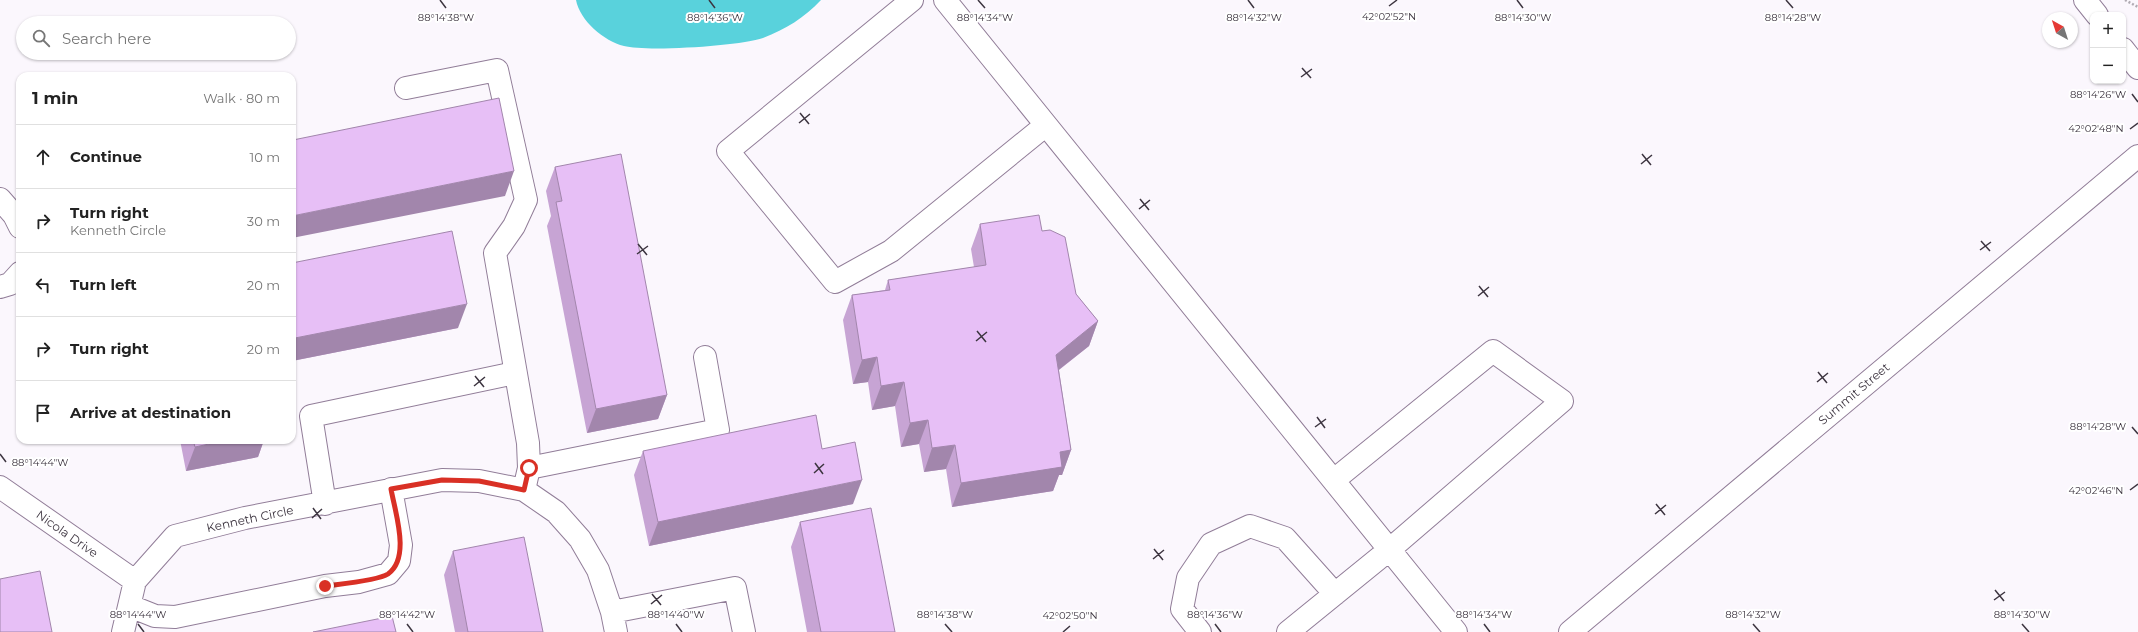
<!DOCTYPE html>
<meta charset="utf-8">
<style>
:root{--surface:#fff;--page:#f2f2f2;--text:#222;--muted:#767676;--line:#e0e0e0}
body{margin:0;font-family:Montserrat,sans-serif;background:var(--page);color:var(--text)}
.controls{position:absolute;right:12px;top:12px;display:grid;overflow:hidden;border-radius:8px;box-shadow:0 1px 3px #0004}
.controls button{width:36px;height:36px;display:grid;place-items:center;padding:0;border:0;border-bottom:1px solid var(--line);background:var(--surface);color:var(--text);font:20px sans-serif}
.compass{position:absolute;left:2042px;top:12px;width:36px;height:36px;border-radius:50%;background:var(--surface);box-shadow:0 1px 3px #0004;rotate:321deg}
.stop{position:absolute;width:12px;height:12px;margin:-9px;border:3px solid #d93025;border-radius:50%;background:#fff}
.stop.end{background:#d93025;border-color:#fff;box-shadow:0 1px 4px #0008}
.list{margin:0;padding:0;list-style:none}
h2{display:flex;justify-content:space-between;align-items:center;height:52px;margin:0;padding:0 16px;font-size:17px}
h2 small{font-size:13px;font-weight:400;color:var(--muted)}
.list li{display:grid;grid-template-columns:26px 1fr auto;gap:12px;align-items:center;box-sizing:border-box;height:64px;padding:0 16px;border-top:1px solid var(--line)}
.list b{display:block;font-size:15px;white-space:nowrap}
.list p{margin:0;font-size:13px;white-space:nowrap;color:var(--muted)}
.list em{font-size:13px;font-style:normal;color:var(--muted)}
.icon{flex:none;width:22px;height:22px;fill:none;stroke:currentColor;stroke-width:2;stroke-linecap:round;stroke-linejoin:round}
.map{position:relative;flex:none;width:2138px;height:632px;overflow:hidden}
.search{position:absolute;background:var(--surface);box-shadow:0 1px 3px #0004;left:16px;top:16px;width:280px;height:44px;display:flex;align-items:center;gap:10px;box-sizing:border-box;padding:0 14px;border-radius:22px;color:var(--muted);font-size:15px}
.panel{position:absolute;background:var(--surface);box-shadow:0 1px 3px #0004;left:16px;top:72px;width:280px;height:372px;border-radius:12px}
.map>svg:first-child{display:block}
</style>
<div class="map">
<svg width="2138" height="632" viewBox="0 0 2138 632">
<rect width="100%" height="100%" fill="#fbf7fd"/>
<path fill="#59d2dc" d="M576,0h245c-17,18 -35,29 -58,38 -22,8 -117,14 -139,8 -20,-5 -44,-25 -48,-46z"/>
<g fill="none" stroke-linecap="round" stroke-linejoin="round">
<g stroke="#917d98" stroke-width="24">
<path id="minor" d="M912,0l-184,151 107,131 56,-31 155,-126
M945,0l511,632
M2085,0l12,15
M2123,49l15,19
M406,88l91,-18 29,130 -12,26 -19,27 33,190 1,25 -5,22
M0,199l14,16 6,12
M0,287l10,-3 10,-11
M529,468l189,-38 -13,-73
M0,487l135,94
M325,504l-14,-88 204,-43
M130,606l25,10 20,1 150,-31 34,-4 29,-8 11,-13 2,-16 -10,-56
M612,612l123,-24 9,44
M123,632l12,-51 40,-45 70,-18 197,-38 37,1 45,9 32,22 24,27 18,31 14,42 4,20
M1200,632l-18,-23 6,-31 23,-34 39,-18 35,12 50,56
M1288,632l101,-82 173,-149 -69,-50 -159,129"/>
</g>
<g stroke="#917d98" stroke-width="24">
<path id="major" d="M1570,632l568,-476"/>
</g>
<path stroke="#b0abb3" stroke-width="2.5" stroke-dasharray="2 2" stroke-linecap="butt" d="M2125,0l13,7"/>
<use href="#minor" stroke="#fff" stroke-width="22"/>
<use href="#major" stroke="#fff" stroke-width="22"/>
</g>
<path fill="#c7a4d4" d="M555,167l112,228 -9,24 -71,14 -40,-207 4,-10 -5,-25z
M980,224l62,7 34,63 22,27 -9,25 -30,24 12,80 -9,25h-3l-6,16 -101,16 -6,-38 -22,3 -5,-28 -18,3 -6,-41 -23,4 -4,-28 -15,2 -10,-64 9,-25 33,-5 3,-10 86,-13 -3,-18z
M292,263l166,65 -166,33z
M180,440h84l-6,17 -72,14z
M643,451l210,53 -204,42 -15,-71z
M800,522l95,110h-88l-16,-85z
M453,551l90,81h-88l-11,-57z"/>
<path fill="#a286ac" d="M514,171l-9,25 -213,42v-22z
M467,304l-9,24 -166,33v-14l3,-9z
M1098,321l-9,25 -42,33 9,-24z
M877,357l-9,25 -15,2 9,-24z
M904,382l-9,24 -23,4 9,-24z
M667,395l-9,24 -71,14 9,-24z
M928,420l-9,24 -18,3 9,-24z
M228,440h36l-6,17 -72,14 9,-24z
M955,445l-9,24 -22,3 8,-24z
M1071,450l-9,25h-3l-6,16 -101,16 9,-24 99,-31z
M862,480l-9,24 -204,42 9,-24z"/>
<path fill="#e7bff6" stroke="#a286ac" d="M499,98l15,73 -222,45v-72l2,-2 -1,-2z
M621,154l46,241 -71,14 -40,-207 6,-1 -7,-34z
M1039,215l3,16 8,-1 15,7 11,57 22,27 -42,34 15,95 -11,2 2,15 -101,16 -6,-38 -23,3 -4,-28 -18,3 -6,-41 -23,4 -4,-29 -15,3 -10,-65 38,-5 -2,-10 98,-15 -6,-41z
M452,231l15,73 -172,34 -3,-17v-58z
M816,415l6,34 33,-7 7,38 -204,42 -15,-71z
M193,440h35l-33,7z
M871,508l24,124h-74l-21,-110z
M524,537l19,95h-75l-15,-81z
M40,571l12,61h-52v-53z
M392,616l4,16h-83z"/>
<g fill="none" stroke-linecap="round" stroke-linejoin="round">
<path stroke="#d93025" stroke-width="5" d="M325,586c14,-2 52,-5 63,-12 23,-16 7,-62 3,-85l51,-9 37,1 45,9 5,-22"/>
</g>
<path fill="none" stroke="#3d3540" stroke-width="1.5" d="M440,0l6,8M709,0l6,8M978,0l7,8M1248,0l6,8M1517,0l6,8M1786,0l7,8M1389,6l8,-6M1302,68l9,10M1301,77l11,-8M2132,94l6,8M800,113l9,11M799,123l11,-9M2130,129l8,-6M1642,154l9,11M1641,164l11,-9M1140,199l9,11M1139,209l11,-9M1981,241l9,10M638,244l9,11M1980,250l11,-8M637,254l11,-8M1479,286l9,11M1478,296l11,-9M977,331l9,11M976,341l11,-9M1818,372l9,11M475,376l9,11M1817,382l11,-9M474,386l11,-9M1317,417l8,11M1315,427l11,-8M2132,427l6,7M0,454l6,8M815,463l8,11M814,473l10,-9M2130,490l8,-6M1656,504l9,11M313,508l8,11M1655,514l11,-9M312,518l10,-9M1154,549l9,11M1153,559l11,-9M1995,590l9,11M652,594l9,11M1994,600l11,-8M651,604l11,-9M138,624l6,8M407,624l6,8M676,624l6,8M945,624l7,8M1215,624l6,8M1484,624l6,8M1753,624l7,8M2022,624l7,8M1063,632l7,-6"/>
<g text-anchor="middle" stroke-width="4" stroke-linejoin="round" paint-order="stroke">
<g font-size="12" fill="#3d3540" stroke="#fff">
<text transform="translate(1854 394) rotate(-40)" y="4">Summit Street</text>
<text transform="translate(250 519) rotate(-12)" y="4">Kenneth Circle</text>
<text transform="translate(67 534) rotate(35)" y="4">Nicola Drive</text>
</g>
</g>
<g font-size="10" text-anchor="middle" fill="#3d3540" stroke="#fff" stroke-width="4" stroke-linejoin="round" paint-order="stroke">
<text x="1389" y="20">42°02'52"N</text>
<text x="1793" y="21">88°14'28"W</text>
<text x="446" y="21">88°14'38"W</text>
<text x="715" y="21">88°14'36"W</text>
<text x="985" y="21">88°14'34"W</text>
<text x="1254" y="21">88°14'32"W</text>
<text x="1523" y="21">88°14'30"W</text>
<text x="2098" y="98">88°14'26"W</text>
<text x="2096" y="132">42°02'48"N</text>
<text x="2098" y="430">88°14'28"W</text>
<text x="40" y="466">88°14'44"W</text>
<text x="2096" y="494">42°02'46"N</text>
<text x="138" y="618">88°14'44"W</text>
<text x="407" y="618">88°14'42"W</text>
<text x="676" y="618">88°14'40"W</text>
<text x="945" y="618">88°14'38"W</text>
<text x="1215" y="618">88°14'36"W</text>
<text x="1484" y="618">88°14'34"W</text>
<text x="1753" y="618">88°14'32"W</text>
<text x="2022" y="618">88°14'30"W</text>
<text x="1070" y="619">42°02'50"N</text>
</g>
</svg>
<div class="controls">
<button>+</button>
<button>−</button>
</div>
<svg class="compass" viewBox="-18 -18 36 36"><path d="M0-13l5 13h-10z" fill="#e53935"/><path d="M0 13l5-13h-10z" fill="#767676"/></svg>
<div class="stop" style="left:529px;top:468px"></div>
<div class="stop end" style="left:325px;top:586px"></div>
<div class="search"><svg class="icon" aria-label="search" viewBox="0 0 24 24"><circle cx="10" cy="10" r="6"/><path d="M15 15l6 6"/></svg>Search here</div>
<section class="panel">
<h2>1 min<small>Walk · 80 m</small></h2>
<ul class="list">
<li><svg class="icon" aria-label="ahead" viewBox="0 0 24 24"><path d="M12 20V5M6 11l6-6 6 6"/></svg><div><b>Continue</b></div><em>10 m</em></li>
<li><svg class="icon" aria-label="right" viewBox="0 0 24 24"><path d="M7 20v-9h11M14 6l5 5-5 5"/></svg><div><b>Turn right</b><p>Kenneth Circle</p></div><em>30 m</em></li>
<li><svg class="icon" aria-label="left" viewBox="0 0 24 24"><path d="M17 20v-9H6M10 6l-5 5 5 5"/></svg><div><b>Turn left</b></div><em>20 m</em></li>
<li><svg class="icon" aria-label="right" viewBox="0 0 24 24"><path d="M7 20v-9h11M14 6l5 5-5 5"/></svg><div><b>Turn right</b></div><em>20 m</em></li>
<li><svg class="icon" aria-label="arrive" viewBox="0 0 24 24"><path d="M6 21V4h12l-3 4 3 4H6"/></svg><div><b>Arrive at destination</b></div></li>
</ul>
</section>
</div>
